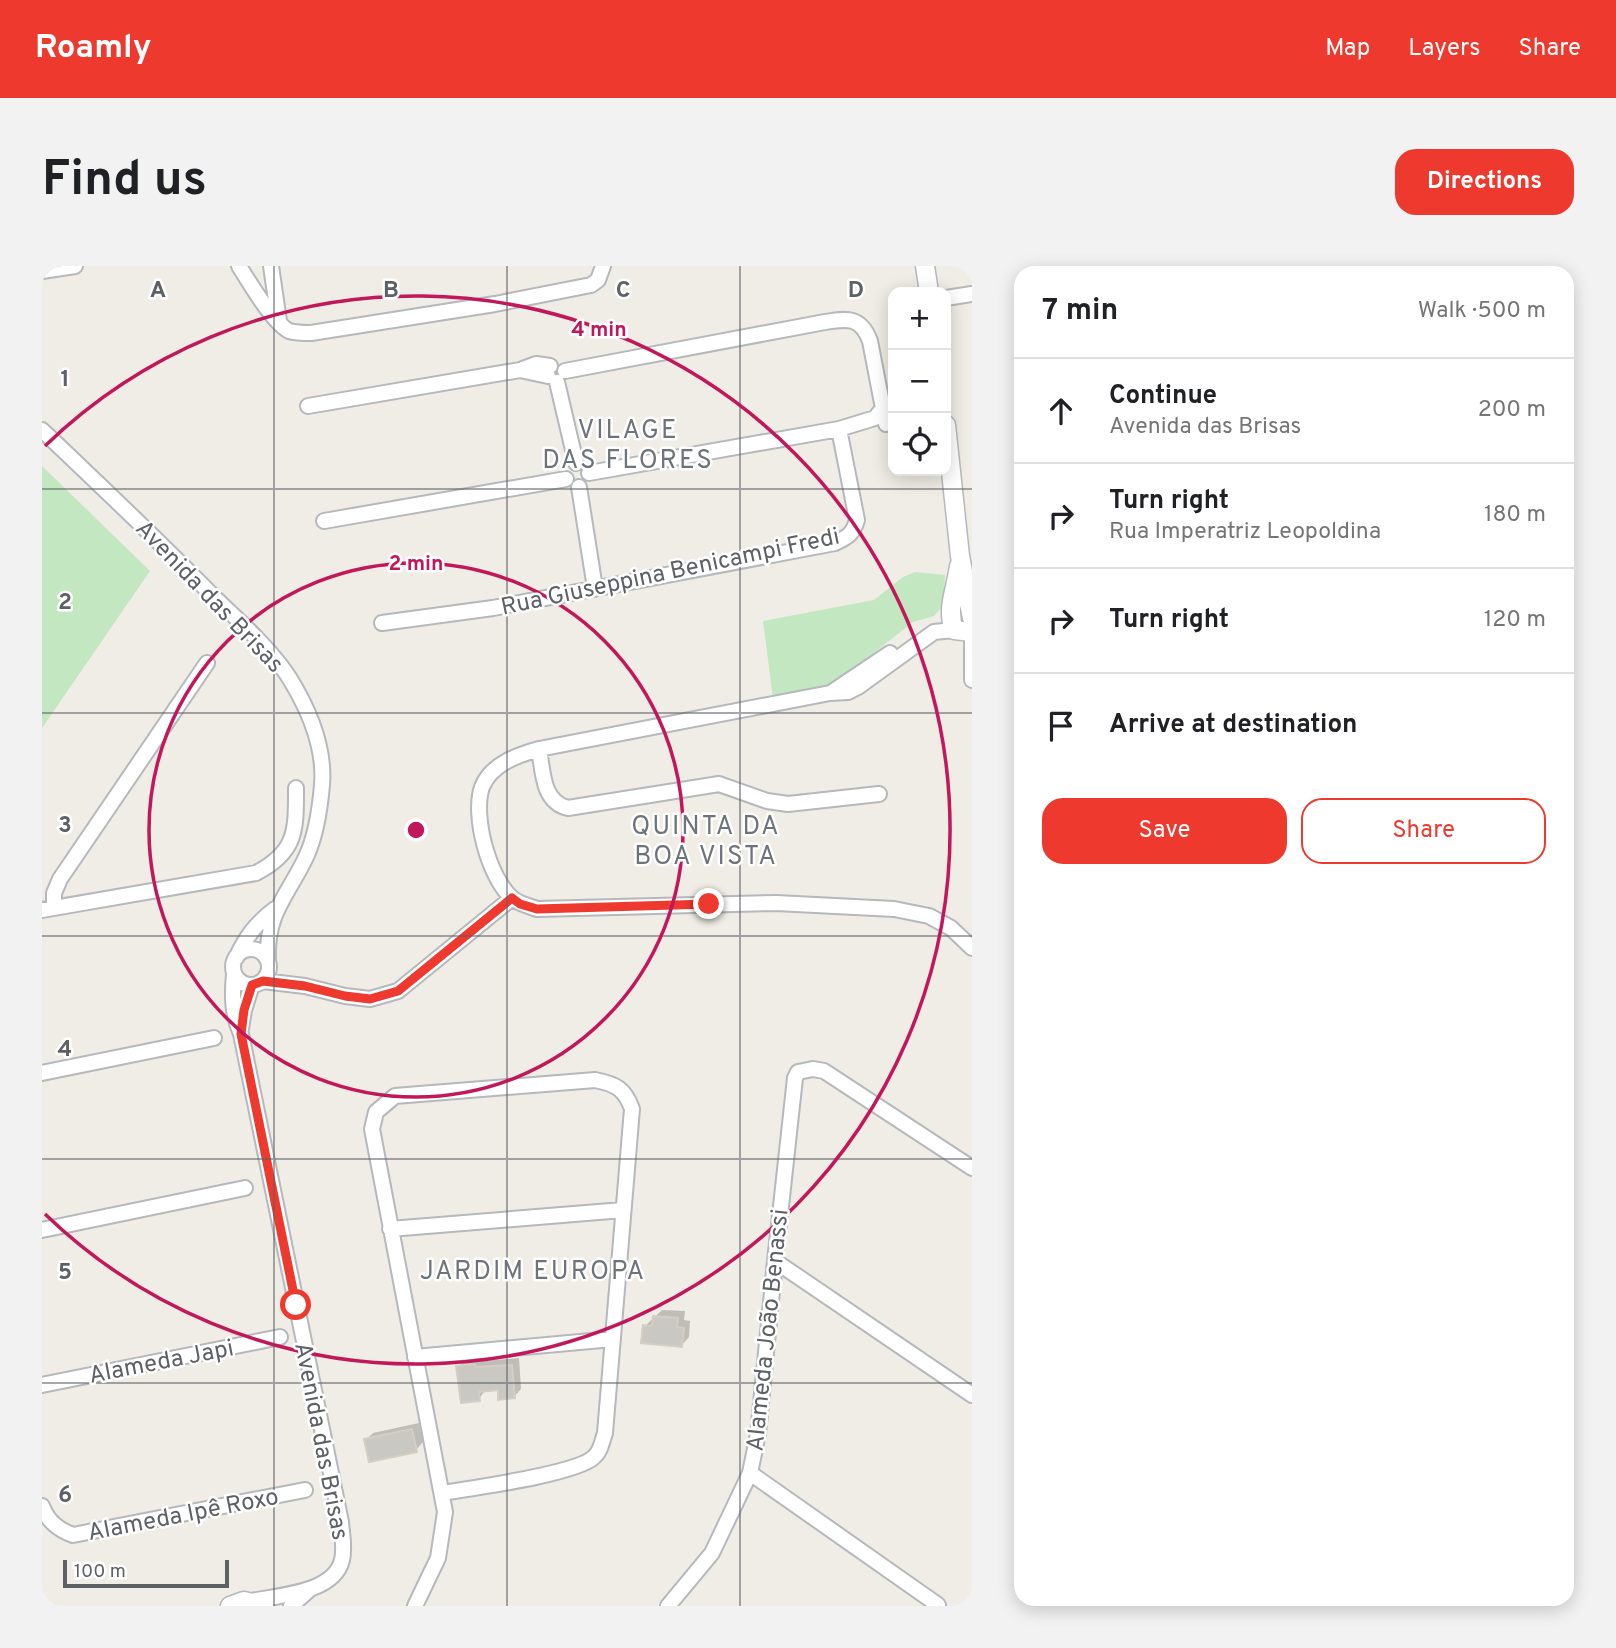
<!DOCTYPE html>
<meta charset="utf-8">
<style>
:root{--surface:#fff;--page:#f2f2f2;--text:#202124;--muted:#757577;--line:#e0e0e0;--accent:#ed392e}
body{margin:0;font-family:Overpass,sans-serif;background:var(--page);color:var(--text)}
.controls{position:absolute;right:21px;top:21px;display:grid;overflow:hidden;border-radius:14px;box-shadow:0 4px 18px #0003}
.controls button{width:63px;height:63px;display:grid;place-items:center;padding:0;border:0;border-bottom:2px solid var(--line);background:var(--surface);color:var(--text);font:35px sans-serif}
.scale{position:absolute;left:21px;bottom:18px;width:166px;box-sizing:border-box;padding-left:7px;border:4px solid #5d6166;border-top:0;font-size:19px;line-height:24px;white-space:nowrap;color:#5d6166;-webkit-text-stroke:5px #fff;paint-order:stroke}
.stop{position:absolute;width:21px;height:21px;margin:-16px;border:5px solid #ed392e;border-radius:50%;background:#fff}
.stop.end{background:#ed392e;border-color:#fff;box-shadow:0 2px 7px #0008}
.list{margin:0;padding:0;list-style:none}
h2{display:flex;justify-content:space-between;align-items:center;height:91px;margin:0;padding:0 28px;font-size:30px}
h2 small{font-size:23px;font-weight:400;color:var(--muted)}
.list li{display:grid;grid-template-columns:46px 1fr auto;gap:21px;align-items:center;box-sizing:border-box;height:105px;padding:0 28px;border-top:2px solid var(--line)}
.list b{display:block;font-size:26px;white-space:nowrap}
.list p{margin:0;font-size:23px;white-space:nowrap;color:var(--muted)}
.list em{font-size:23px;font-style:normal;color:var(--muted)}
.actions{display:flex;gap:14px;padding:21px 28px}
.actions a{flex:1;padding:16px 0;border:2px solid var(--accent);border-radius:21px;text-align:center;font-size:24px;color:var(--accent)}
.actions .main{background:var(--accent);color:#fff}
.icon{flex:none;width:38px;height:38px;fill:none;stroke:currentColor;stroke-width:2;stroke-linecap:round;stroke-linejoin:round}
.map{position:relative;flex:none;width:930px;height:1340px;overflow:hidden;border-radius:21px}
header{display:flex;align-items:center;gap:42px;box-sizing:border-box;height:98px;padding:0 35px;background:var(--accent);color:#fff}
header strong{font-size:33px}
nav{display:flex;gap:38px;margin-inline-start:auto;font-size:24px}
.intro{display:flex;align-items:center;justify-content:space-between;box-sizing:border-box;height:168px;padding:0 42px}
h1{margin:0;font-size:49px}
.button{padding:18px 32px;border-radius:21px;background:var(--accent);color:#fff;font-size:24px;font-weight:700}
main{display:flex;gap:42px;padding:0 42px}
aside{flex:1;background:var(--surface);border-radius:21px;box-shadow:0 4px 18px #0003}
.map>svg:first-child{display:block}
</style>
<header>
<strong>Roamly</strong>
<nav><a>Map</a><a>Layers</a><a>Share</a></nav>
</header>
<div class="intro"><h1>Find us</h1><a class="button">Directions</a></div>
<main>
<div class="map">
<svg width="930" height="1340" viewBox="0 0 930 1340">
<rect width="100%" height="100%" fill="#efede5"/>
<path fill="#c2e7c1" d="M0,200l108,105 -108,157z
M873,306l30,3 -2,31 -9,10 -21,6 -79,62 -61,14 -10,-77 111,-21 29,-23z"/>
<path fill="#0003" d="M620,1044l23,1 -1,9 6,1 -1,16 -7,8 -37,-19z
M440,1091l1,4 36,-3 2,31 -7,8 -15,-9 -13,1 -7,10 -21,-32 8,-8z
M377,1157l4,19 -7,8 -50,-10 7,-7z"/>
<path fill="#cac8c2" stroke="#d4cec3" stroke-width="2" d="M611,1050l25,2 -1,9 7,1 -2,19 -41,-4 2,-18 9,1z
M433,1098l1,3 36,-2 3,33 -17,2v-10l-19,2 1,9 -19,2 -5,-37z
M370,1163l5,23 -48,10 -5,-23z"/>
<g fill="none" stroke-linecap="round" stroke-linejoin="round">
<g stroke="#b5b8bc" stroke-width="18">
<path id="minor" d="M197,0c10,16 34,57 50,65 7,2 15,2 22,2l184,-29 96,-19 7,-5 5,-14
M229,0l8,55
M0,5l33,-5
M904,32l26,-4
M478,104l28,6
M523,105l260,-49c23,-4 36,-5 45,19l16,83
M515,116l19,81
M266,140l212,-36 16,-6 14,2
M0,164c58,55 116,110 172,167 24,23 59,54 76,82 19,31 35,69 32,106 -2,23 -6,51 -16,72 -19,40 -40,56 -38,103
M547,207l250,-44 36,-11 8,-10
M537,221l16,101
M282,255l242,-42
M340,357l111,-15 342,-65c13,-6 18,-9 22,-23l-18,-91
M912,364l-20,2 -76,55 -10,5 -18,1 -291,56c-21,6 -48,15 -57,38 -10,29 7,91 30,111 7,6 17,8 25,11l239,-6 118,6 35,7 22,12 21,20
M930,372v42
M790,426l58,-39
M497,483c4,22 3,53 29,59l151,-24 48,17 21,3 91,-10
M12,642v-15l6,-14 147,-216
M0,644l214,-37c41,-21 40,-43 40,-85
M191 701a18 18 0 1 1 36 0a18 18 0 1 1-36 0Z
M194,692c10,-21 20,-35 39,-49
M192,708c-2,21 -2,40 7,60l100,488c1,12 4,26 1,38 -8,33 -62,35 -90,41
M221,715l42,5 40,10 25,3 28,-8 114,-93
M199,763l3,-19 8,-25
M0,807l172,-35
M348,963l233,-19
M0,964l203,-42
M733,995l197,134
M373,1091l198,-18
M0,1119l238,-48
M708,1207l188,132
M0,1240c6,15 15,23 31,29l232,-45
M249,1340l18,-16
M373,1340l23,-48 7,-46 -73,-383 4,-17 19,-16 200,-16c21,4 30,9 37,29l-27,324c-3,8 -4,18 -11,24 -17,17 -122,31 -151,36
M626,1340l44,-53 38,-80 8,-39 17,-173 20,-183 3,-6 15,-3 11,2 148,97"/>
</g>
<g stroke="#b5b8bc" stroke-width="21">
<path id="tertiary" d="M883,0l4,26
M904,159l14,131 12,62
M917,300c-3,23 -13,42 -5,64l18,2
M188,1340l14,-5 20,5"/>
</g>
<use href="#minor" stroke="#fff" stroke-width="14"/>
<use href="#tertiary" stroke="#fff" stroke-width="18"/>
</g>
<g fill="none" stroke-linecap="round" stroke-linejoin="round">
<path stroke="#ed392e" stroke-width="9" d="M254,1039l-55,-271 3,-24 8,-25 11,-4 42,5 40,10 25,3 28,-8 114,-93 8,6 17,5 172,-5"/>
</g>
<path fill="none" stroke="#5d6166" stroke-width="2" stroke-opacity="0.55" d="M232,0v1340M465,0v1340M698,0v1340M0,223h930M0,447h930M0,670h930M0,893h930M0,1117h930"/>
<g fill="none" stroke="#c2185b" stroke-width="3.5">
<circle cx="374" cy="564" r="267"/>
<path d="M3 180A534 534 0 1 1 3 948"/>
</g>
<g text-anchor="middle" stroke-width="5" stroke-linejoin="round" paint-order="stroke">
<g font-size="24" fill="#5d6166" stroke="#fff">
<text transform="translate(628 305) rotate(-12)" y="8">Rua Giuseppina Benicampi Fredi</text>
<text transform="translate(168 330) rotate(46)" y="8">Avenida das Brisas</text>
<text transform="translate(725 1064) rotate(-84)" y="8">Alameda João Benassi</text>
<text transform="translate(119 1095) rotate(-11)" y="8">Alameda Japi</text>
<text transform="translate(280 1175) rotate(79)" y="8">Avenida das Brisas</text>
<text transform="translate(141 1248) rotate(-11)" y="8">Alameda Ipê Roxo</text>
</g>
<g font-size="26" letter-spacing="2" fill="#6d7378" stroke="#fff">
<text x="586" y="172">VILAGE<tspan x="586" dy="30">DAS FLORES</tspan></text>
<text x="664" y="568">QUINTA DA<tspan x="664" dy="30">BOA VISTA</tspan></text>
<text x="491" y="1013">JARDIM EUROPA</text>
</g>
</g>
<g font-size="23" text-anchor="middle" font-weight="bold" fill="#5d6166" stroke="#fff" stroke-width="5" stroke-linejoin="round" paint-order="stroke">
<text x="116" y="31">A</text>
<text x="349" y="31">B</text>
<text x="581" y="31">C</text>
<text x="814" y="31">D</text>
<text x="23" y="120">1</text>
<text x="23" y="343">2</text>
<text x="23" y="566">3</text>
<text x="23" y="790">4</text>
<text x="23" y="1013">5</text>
<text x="23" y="1236">6</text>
</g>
<circle cx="374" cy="564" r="10" fill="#c2185b" stroke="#fff" stroke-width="3.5"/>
<g font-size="21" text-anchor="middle" font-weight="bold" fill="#c2185b" stroke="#fff" stroke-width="5" stroke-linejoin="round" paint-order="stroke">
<text x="557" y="70">4 min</text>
<text x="374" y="304">2 min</text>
</g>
</svg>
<div class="controls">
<button>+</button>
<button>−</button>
<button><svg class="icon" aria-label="locate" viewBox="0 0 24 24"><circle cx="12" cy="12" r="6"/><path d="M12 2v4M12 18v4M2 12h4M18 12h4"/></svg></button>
</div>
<div class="scale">100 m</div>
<div class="stop" style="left:254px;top:1039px"></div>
<div class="stop end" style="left:667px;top:638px"></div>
</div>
<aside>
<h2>7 min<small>Walk · 500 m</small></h2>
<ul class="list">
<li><svg class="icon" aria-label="ahead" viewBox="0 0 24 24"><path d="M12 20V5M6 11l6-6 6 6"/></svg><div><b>Continue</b><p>Avenida das Brisas</p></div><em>200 m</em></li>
<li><svg class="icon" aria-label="right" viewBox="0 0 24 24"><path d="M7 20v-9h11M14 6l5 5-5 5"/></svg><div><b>Turn right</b><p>Rua Imperatriz Leopoldina</p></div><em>180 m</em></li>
<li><svg class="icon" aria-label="right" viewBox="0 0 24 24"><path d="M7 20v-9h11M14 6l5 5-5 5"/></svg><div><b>Turn right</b></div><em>120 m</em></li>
<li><svg class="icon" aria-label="arrive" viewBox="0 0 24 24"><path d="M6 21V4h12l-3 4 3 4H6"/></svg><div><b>Arrive at destination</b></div></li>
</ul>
<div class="actions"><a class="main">Save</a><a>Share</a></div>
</aside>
</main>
